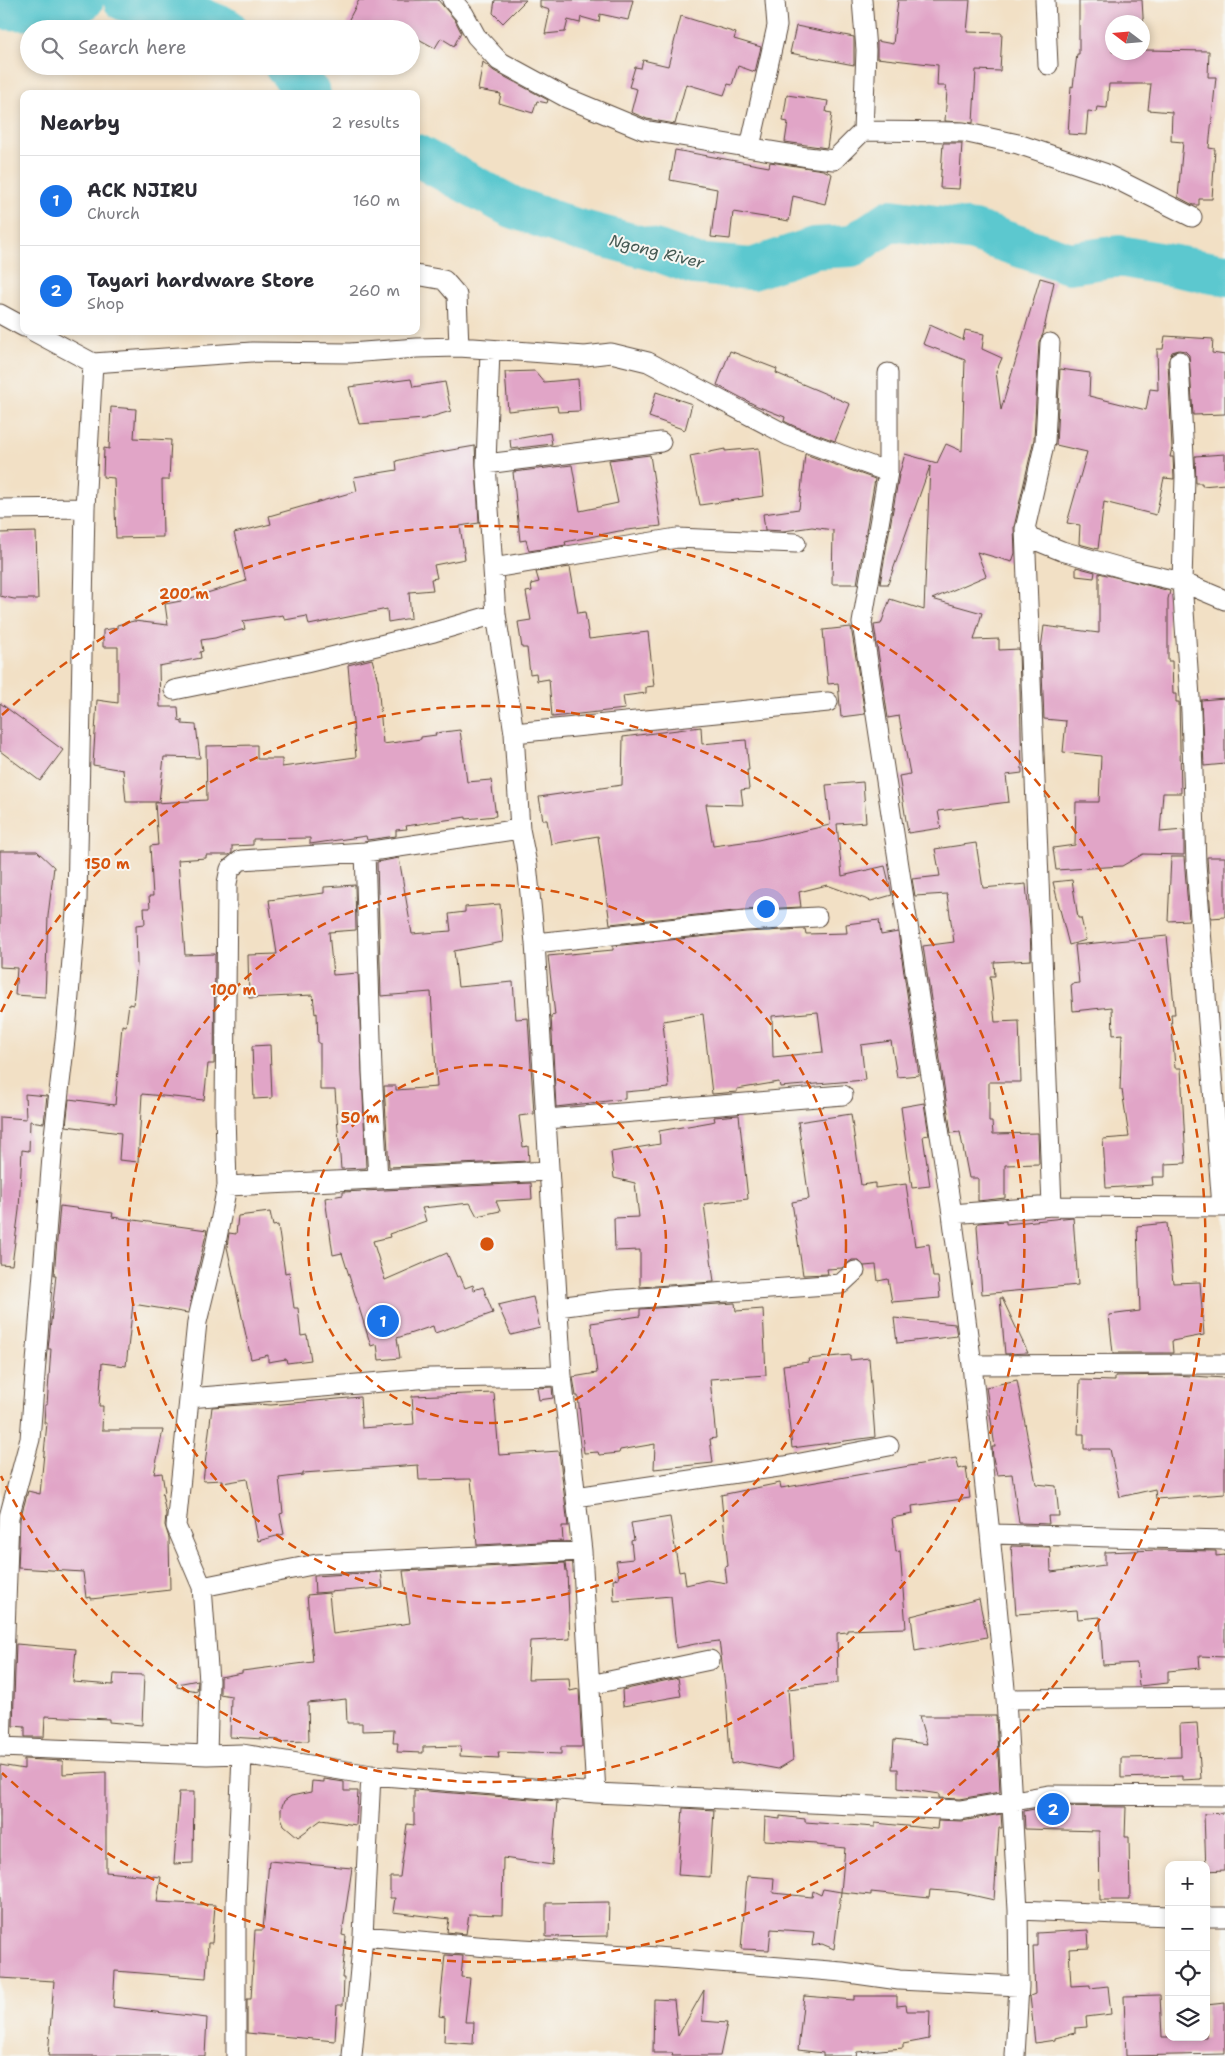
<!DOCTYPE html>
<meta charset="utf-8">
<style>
:root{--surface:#fff;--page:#f2f2f3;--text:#2b2b33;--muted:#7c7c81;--line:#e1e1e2;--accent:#1a73e8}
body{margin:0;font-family:"Shantell Sans",sans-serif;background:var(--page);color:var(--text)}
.controls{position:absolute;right:15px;bottom:15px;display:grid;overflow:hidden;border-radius:10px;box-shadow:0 2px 8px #0003}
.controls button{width:45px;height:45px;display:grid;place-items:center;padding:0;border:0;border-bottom:1px solid var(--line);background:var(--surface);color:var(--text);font:25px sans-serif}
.compass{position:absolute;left:1105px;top:15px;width:45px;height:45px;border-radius:50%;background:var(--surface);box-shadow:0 2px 8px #0003;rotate:286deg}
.you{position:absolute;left:765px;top:908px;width:18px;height:18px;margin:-12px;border:4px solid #fff;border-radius:50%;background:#1a73e8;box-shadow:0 0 0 8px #1a73e833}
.badge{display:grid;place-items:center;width:32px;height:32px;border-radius:50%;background:var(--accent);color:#fff;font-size:16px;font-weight:700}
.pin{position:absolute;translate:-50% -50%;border:2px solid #fff;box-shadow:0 1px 5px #0006}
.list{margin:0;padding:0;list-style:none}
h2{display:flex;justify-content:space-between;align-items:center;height:65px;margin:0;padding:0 20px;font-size:21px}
h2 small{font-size:16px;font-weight:400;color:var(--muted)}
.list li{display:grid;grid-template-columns:32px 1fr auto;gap:15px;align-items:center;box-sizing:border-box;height:90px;padding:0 20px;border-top:1px solid var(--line)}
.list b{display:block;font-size:19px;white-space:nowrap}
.list p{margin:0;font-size:16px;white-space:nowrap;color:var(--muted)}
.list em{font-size:16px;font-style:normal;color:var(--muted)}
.icon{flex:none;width:28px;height:28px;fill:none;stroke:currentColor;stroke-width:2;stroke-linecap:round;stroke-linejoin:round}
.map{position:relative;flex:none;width:1225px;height:2056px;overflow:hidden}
.search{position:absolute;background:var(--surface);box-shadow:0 2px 8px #0003;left:20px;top:20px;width:400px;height:55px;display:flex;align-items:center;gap:12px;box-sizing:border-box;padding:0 18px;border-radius:28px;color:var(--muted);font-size:19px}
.panel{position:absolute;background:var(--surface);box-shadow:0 2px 8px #0003;left:20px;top:90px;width:400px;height:245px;border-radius:10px}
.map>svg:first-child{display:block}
</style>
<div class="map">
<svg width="1225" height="2056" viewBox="0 0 1225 2056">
<rect width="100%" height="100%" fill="#f6f6f2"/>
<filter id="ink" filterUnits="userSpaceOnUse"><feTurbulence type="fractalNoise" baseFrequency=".02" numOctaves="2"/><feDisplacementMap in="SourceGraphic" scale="10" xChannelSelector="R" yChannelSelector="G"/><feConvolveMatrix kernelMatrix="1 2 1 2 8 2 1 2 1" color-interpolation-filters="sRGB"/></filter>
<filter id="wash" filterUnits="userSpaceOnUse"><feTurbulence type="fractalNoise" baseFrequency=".0096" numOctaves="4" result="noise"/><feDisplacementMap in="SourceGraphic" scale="20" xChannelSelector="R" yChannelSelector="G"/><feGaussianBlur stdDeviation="1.12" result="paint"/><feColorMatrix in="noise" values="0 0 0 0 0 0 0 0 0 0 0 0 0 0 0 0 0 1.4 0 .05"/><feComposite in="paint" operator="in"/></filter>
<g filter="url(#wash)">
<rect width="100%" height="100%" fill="#f2e0c5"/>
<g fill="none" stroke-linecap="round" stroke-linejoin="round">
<path stroke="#5bc8cf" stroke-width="42" d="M124,0l73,17 30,12
M0,9l45,1 38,-10
M285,66l25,28
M416,155l96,52 63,22 83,22 36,13 58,5 62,-21 38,-2 39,-26 83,11 95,32 50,-7 106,19"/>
</g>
<g id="blocks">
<path fill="#e1a5c7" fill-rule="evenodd" d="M359,0h79l17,20 6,12 -7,14 -13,-8 -6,10 -24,-13v-6h-53l-11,-6z
M495,0h31l-23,23 -10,-10z
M540,0h93l-5,20 -28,-6 -1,8 -18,-5 -1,6 -12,-3 -3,12 -20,2 5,-24 -10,-3z
M898,0h72l-3,32 35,1 -2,38 -24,-1 -3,53 -28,-2 2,-31h-2l1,-4h-9l1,-21 -61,-7v-17l16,3z
M1079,0h63l3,50 64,1 -1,26h8l-7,71 6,1 -3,50h-13v6h-6l-15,-8 5,-55 -12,-1 1,-29 -24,-2 3,-26h-42l-2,24 -10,-1 -1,5 -8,-1 -2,24 -18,-1 3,-48 2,1 4,-33h2zM1112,22h30v30h-30z
M681,16l55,17 -2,6 27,8 -6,25 -17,-6 -6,19 -4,-1 -4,11 -38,-11 -11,40 -28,-5 -16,-7 6,-23 -8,-2 6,-20 6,1 2,-8 25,6z
M796,26l58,11v28l-64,-12z
M483,62l11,9 54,29 -1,3 -10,-2 -4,12 -34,-10 2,-9 -23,-4z
M787,95l41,6 -2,11 6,1 -5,35 -42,-6 3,-20 -5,-1z
M943,143h19l-3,46 -19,-1z
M675,150l94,17 1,-5 53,8 9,4 -7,30 -32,-8 -4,25 -56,-9 -3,27 -19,-2 6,-48 -47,-9z
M1040,278l14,4 -11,52 -4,8 -5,97 -20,88 1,26 -3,9 -35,-10 9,24 -54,23 50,14 -8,27 25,-1v11l20,-1 3,124 -16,2 3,27 -71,9 3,17 -33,5 -9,-57 11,-2 -11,-58 -11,2 -14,-93 7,-1 9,-25 34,11 6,-144 -42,118h-8l19,-109 6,-21 32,9 9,-19 16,7 3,-91 -42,-16 7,-19 33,15 2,-10 19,4 -2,15 20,9 -6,14 5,38z
M1165,336l48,3 -1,14 13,2v59l-32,1 -4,-60 -4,-4 -6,-1 -7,2 -4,10 4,86 -2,9h3l1,22 -10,-1 -8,37 -52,-13 -6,47 -19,-5 1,-19 -13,-2 20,-71 -31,-7 4,-76 30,4 -1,23 57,14 4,-21 8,1 -1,-41h6z
M730,351l47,18 -1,4 74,31 -15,37 -41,-15 -10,-5 1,-4 -28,-11 -40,-21z
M535,371l9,11 34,-3 2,32 -22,1 -1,-6 -49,5 -3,-39z
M411,379l2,8 32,-5 6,29 -27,8 -65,5 -10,-37z
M656,392l36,12 -7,26 -36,-13z
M111,407l25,2 -2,29 37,2 -2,40h-7l1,57 -47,1 -2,-60 -11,-1 1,-29 5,1z
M550,433l2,11 -41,5 -1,-9z
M475,446l4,77 -19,3 5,33 -31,6 3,13 -6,1 2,11 -24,2 2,26 -23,4 -1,-13 -78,16 -2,-9 -22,4 -2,-5 -40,6 2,8 -30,9 -14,2 2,11 -3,1 1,6 -42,8 1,41h18l1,14 3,-1v4l14,1 4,33 -36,-1 -5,45h-33l-3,-32 -30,-5 4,-65 21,3v-56h-15v-17l14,-2v-3l17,-4 34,4 -3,-21 16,-3 65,-20 -12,-48 37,-9 -2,-8 88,-25 -3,-14 43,-7 -1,-9 20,-5z
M759,448l5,48 -64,9 -10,-49 35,-7v2z
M805,454l70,25 -18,105h-25l1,-54 -21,-3 -28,4 -19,-1 -2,-16 36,-5z
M1225,454v30l-23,2v-3h-6l-1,-27z
M650,455l11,71 -42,5 -54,11 1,3 -37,6 -3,-11 -6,1 -7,-69 59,-7 8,46 38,-8 -9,-43z
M36,532l2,67h-24l-14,-3v-63z
M570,567l8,46 7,-1 4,27 59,-7 6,54 -8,1v6l-23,3 2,13 -73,8 -3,-38 -12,2 -1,-8 -6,1 -3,-26h-5l-4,-26 13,-2 -5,-28 6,-1 -1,-7 8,-2 -3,-10z
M1076,567l19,5 -1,6 -18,-2z
M1099,573l71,18 -2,8v62h4l1,33h3v8h3l2,91h-18l-3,39 24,-2v25l-41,-1 -21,12 -66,4 -3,-22 22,-3 1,-43h23l2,-46 -38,-4 3,-31 -22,-2 -3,-71 3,-22 55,7z
M851,627l14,87 -24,3 -3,-34 -10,1 -5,-54z
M372,659l6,22 5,63 38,-5v-2l15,-2 -1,-2 25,-3 7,52 24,-2 5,36 -30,3v-2l-60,9 1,3 -11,1v6l-29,4 -1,-4 -56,8v-6l-57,1v6l-21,1v7l-3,2h-23v3l-28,2 7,95 30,-1 -1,110h-6l-4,36 -62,-6 -4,68 -19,-2 2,-27 -55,-7 3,-27 46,6 7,-80 4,1 3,-22 4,1 4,-41 -1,-39 9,-1 -1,-16h6l-1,-12h4l-3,-50 8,-1 -3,-42 52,-3 -1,-54 51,-1v14h25v8l74,-10 -8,-92z
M1225,698v66l-21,2 -3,-66z
M0,703l63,47 -23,31 -40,-30z
M701,727l1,17 44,-4 3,30h-2l2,19 -8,1 2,15 -37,-1 7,42 45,-6 31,-7v1l41,-9 -4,-40 37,-3 3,40 -29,2 5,52 43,-10 7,29 -21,6 -44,-16 -28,7 2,15 -57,3 -134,14 -12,-88 -47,8 -4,-24h-4l-4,-23 83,-12 1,-48z
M976,843l7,45 43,-4 4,43 1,33 -37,2 1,14h-5l5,46 24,-1 2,61h-32v40h3l1,12 45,-1 1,31 -34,1v33l-27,3v-23h-9l-9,-46 -9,1 -28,-187 31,-4 -7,-48 -32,2 -3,-17 28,-3 -5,-27z
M0,851h37l17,16 -6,49 -3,81 -30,-2 2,-27 -17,-1z
M1171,857h13l5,63 -21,1z
M1207,857h18v60l-14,1z
M399,858l13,76 39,-3 -2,-17 16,-2v-5l35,-3 3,38 -49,9 4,36 55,-5 3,37 12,-1 6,96 -15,2 4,31 5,-1 1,15 -140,6 -5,-81h12v4l41,-3 -6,-95 -50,4 -4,-134z
M1072,880l6,38h3l5,22 -17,5 -16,-63z
M355,885l1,45 -27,2 4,43 25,-2 8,195 -25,1 -6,-79h-15v-47h-2l-1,-30 -2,1 -2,-19 -64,3 -1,-43 29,-1 -8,-54 55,-7v-6z
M879,920l2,15 17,-3 21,143 -22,2 -6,-36 -30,4 4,35 -85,7 -1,-5 -42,7v3l-25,2 -9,-80 -40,7 6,67 -44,4v7l-69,8 -5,-91 4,-1 -7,-59 65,-6v-4l133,-14 59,-3 1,5 41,-1 -1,-9zM818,1012l5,40 -50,5 -1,-41z
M1167,936l8,78h-4l4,54h6l5,95 -21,1v13h-13l1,8 -47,3 -3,-49 26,-2 -7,-47h-2l2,-56 -9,1 -1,-28 -39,4 -2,-27 8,-1 -4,-38z
M270,1045l2,53 -18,1 -2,-53z
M25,1094l22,2 -3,27 -14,-2 -1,30 -7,-1 -3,60 -7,55 -12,-1v-147l26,2z
M924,1103l5,32 -6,1 7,50 -18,2 -11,-81z
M851,1114l10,71 14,-2v5l31,-4 9,62 14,-2 4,33h5l2,21 -48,4 -4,-23 -10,2 -2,-16 -12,1 -6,-6h-6l-10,8 -15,1 1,5 -25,1 -11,-73 17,-3 -11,-77z
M739,1115l9,84 -44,5 10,78 -74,5v-37l-25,1 -1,-33 25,-1 -4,-34 -21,-5 -3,-26 49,-8 -1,-13 52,-9 4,-1 -1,-4z
M531,1183l1,16 -36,2 4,10 -23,5 -7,-13 -48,5 4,13 -37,13 1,3 -17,4 12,39 62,-27 10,24 3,-1 5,12 8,-3 1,5 9,-3 10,26 -58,20 -2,-7 -36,12 3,20 -21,2 -2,-16 -6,2 -29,-93 -9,2 -8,-57 18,-3v-3z
M60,1206l53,7 -1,4 95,13 -19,83 -55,-9 -7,62 -24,-3 -3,43h4l-1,24h61l-9,44 8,-1 3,19 -3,1 4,21 -1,11 4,13 1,52 -79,9v-2l-5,1 -3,-26 -65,-4 2,-49 8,-28 12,3 7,-71h-3l1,-18h2l4,-56h-3l8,-74h-2z
M270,1212l3,14 5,-1 7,48 4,-1 5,36h4l3,28 6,-1 4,25 -24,3 -1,-4 -18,3v-7l-17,4 -24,-112 2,-14 7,1 2,-18z
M1073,1217l5,68 -96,9 -5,-68 1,-3 28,-2v3z
M1167,1223l6,60 27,-1 4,53 -32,6 1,12h-60l-4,-38 31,-4 -3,-85z
M533,1297l7,31 -29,7 -13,-30z
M1000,1298h2l26,55 -23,1z
M735,1303l1,8 27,-2 3,66 -56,4 6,59 -6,1 3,24 -59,6 1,-25 -35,6 -1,3 -20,2 -1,-3 -14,1 -6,-57h-2l-3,-19 24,-4 -6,-50 49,-7v-7z
M894,1318l61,6 2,12 -60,7z
M850,1355v5l19,-2 6,79 -83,11 -9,-83 26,-3 -1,-3z
M1175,1375l50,3v116l-69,5 -1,-10 -35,8 -10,-48h-26v-15h-6l2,-54 35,1v-5z
M1017,1380l19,104 20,2 3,30h-11l1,8 -30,-1 -7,-49 -15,1 -4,-17 -1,-11h3l-9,-60z
M552,1387l1,11 -14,2 -2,-12z
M494,1393l5,62 60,-4 9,75h-6l1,15 -86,4 -6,-66 -52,1 -1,-15 -115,8v2l-24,3 4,35 -3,1 4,20 -26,7 -11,-62 -24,4v-3l-20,1 9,-74 44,-3 15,1 89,-8 2,31 52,-4 -2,-28z
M956,1458l3,11 7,-2 4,31 -58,8 1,8 -21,4 4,34 4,-1 6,77 -59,2v2l-10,1 1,50 -50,6 5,71 -15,9 -38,-7 -9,2 -6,-79 -6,-44 -24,3 -19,4 -5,-52 -57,5 -1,-22 6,-1 -3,-17 17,-2 -2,-18 3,-1 -3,-17 39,-6 9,55 5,-1 2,14 21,-5 20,3 -2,-16 3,-1 -7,-71 59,-12 1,5z
M1011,1546l39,1 1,25 54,-7v-13l52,-2 59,1v5l9,-1v102l-26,-1 1,12 -32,3v12l-29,3 -2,-23 -34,2 -3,-48 -22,2 -1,-9 -61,4z
M565,1563l1,8h1l3,68 -40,2 -2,38 41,-1 1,13 9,-2 3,58h-21v7l-63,-2 1,6 -39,-2 1,-10 -38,1v6l-26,-1 1,-9h-5l1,-13 -32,1v-8h-15l-1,-24 -38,4 1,38 -29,1 -1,-2 -49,-3 1,-41 -11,-2v-17l22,-4v-2l71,-9 -6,-67 22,-2 4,41 77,-11 -7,-52z
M381,1572l2,16 -68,5 -1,-17z
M979,1599l8,38 -72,14 -4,-35z
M16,1644l60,5 -3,33 40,3 1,-11 30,1 -2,50 -33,-3v-3l-64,-3 -1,21h-19v-10l-12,-1z
M678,1678l3,18 -58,10 -1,-16z
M198,1680l-1,11 -20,-4v-3z
M919,1716h77l4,76 -41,7 -20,-1v-4l-41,-6v-19h-6l2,-29 33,4z
M1197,1723l4,56 -19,1v-4l-61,2v-20l60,-1 -1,-33z
M24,1759l39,2v13l43,-2v100l55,5 -4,25 58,3 -3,38h-4l-2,35 -91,-7 -2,36 94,11 -2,38h-157l6,-75 -54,-3v-213l24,4z
M324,1779l20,3v9h14l-2,34 -35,-5 -23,17 -14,-12 -3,-8v-8l3,-8 7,-5 20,-4 1,-11 12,1z
M414,1790l143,11 -5,64 -49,-7 -1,57 -33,-1 -3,20 -19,-2 2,-13 -56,-7 2,-14h-5v-21h10l7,-53 7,1z
M179,1792h15l-1,71 -19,1z
M1050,1806l76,1 -1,30h4l1,63h-30l-1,-69 -74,-2 -1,-18z
M683,1808l31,2 -4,67 -32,-2z
M1225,1813v57l-19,1 -2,-57z
M1001,1814l1,14h-3l-5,72 -36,-8 -28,-2 -1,8 -58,-6v3l-30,-3 4,-44 -28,-3v-2l-53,-3 1,-23 15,2v-3l25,3v3l70,5v-4l62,6 1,-9 24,1z
M269,1861l83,7 -10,67 4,1 -4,42h2l-1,27h-6l-2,36 -88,-8v-34h4l4,-69h8z
M747,1876l27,2 -1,15 39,4 1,-6 8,4 2,-6 18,3 -7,57 -12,-5 -10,2 2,-14 -43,-3 -2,21 -28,-1z
M609,1902l-1,34 -62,1v-34z
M1088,1930l1,18 -20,1 2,37 19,-1v3l18,-2 3,28 -25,3 1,10 -12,1v5l-20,5v2l-20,3 -5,-47 5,-2 -2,-48h4v-13z
M445,1955l18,1 -2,21 9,1 -5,44h9l-1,22 -29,-2 1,-25 -6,-1z
M704,1990l-2,31 25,2 -7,33h-48l1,-3h-20l1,-54 20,1 4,36z
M1160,1995l2,42h44v-32l19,-2v51l-99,2 -2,-60z
M804,1996l50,4v-4h43v10l9,-1 1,6h23l-1,28 -26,5v4l-46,4 -1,4h-33v-3l-25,-3z"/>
</g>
</g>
<g filter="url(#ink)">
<use href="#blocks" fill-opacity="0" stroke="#564537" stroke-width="1"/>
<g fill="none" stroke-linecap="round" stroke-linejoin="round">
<g stroke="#564537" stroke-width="21">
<path id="street" d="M452,0l12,14 12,22 23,25 68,37 77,32 163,27 27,3 29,-29 3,-81 -4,-50
M1045,0l3,65
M863,131l100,1 55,12 86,29 88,44
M750,147l27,-121 -2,-26
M416,275l28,5 13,15 2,52
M0,314l24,13
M33,331l60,32 159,-11 98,1 67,-5 42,-1 126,9 26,-3 37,9 141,74 99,36
M1050,343l-5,98 -20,88 27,677
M490,350l-4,114 10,150 18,119 6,96 7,35 8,79 27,433 20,175 14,242
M1179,361l6,115 -3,106 9,130 5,152 26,343
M888,373v99l-26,151 90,591 20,151 18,169 16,165 12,211 1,76 -4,70
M486,464l175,-22
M0,509l85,-1
M1025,529l5,9 32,13 67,19 53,12 43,18
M493,568l184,-30 119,5
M174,690l132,-27 128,-31 62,-18
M514,733l314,-31
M365,852l7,218 6,109
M535,943l210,-22 72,-4
M547,1119l296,-24
M227,1186l322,-15
M952,1214l100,-8 173,1
M558,1307l54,-7 229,-16 14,-13
M972,1365l253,-1
M189,1398l241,-20 132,-2
M576,1497l209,-31 104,-20
M990,1534l235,6
M202,1587l115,-23 265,-13
M590,1685l120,-25
M1006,1699l219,-2
M0,1747l207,8 35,-1 129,21 225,18 364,17 89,-15 176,1
M1,1747l8,-230 21,-78 23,-295 13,-113 11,-131 8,-392 8,-145
M207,1755l2,-74 -7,-94 -26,-61 21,-204 18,-74 12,-62 -2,-73 2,-230 3,-14 11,-9 124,-8 155,-23
M1018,1910l151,6
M1206,1917h19
M363,1936l125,11 156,9 198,16 57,8 120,6
M236,2056v-155l6,-147
M352,2056l11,-120 8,-161"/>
</g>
<use href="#street" stroke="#fff" stroke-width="19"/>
</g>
</g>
<g fill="none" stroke="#d7540e" stroke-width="2.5" stroke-dasharray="9 6">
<circle cx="487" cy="1244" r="179"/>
<circle cx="487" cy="1244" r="359"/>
<path d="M1 1012A538 538 0 1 1 1 1476"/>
<path d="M2 715A718 718 0 1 1 2 1773"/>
</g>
<g text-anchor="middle" stroke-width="4" stroke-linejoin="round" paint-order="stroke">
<g font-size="16" font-style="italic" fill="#455953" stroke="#f6f6f2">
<text transform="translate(657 251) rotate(14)" y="6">Ngong River</text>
</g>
</g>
<circle cx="487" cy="1244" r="8" fill="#d7540e" stroke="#f6f6f2" stroke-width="2.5"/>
<g font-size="15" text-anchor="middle" font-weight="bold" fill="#d7540e" stroke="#f6f6f2" stroke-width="4" stroke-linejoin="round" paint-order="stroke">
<text x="184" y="599">200 m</text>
<text x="107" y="869">150 m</text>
<text x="233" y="995">100 m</text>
<text x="360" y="1123">50 m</text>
</g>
</svg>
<div class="controls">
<button>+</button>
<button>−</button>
<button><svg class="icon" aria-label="locate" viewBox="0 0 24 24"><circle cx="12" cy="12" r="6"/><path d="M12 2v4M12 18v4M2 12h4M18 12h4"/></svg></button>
<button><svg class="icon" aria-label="layers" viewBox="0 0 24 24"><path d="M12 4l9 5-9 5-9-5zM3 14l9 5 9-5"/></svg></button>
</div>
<svg class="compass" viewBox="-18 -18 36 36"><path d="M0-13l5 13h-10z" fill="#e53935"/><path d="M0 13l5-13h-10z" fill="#7c7c81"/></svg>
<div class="you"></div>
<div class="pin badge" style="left:383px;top:1321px">1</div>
<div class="pin badge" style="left:1053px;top:1809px">2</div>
<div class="search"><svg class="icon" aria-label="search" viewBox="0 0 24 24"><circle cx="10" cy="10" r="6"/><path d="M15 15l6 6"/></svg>Search here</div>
<section class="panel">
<h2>Nearby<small>2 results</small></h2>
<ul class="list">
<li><span class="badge">1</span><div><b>ACK NJIRU</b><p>Church</p></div><em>160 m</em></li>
<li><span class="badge">2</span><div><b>Tayari hardware Store</b><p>Shop</p></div><em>260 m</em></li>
</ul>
</section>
</div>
